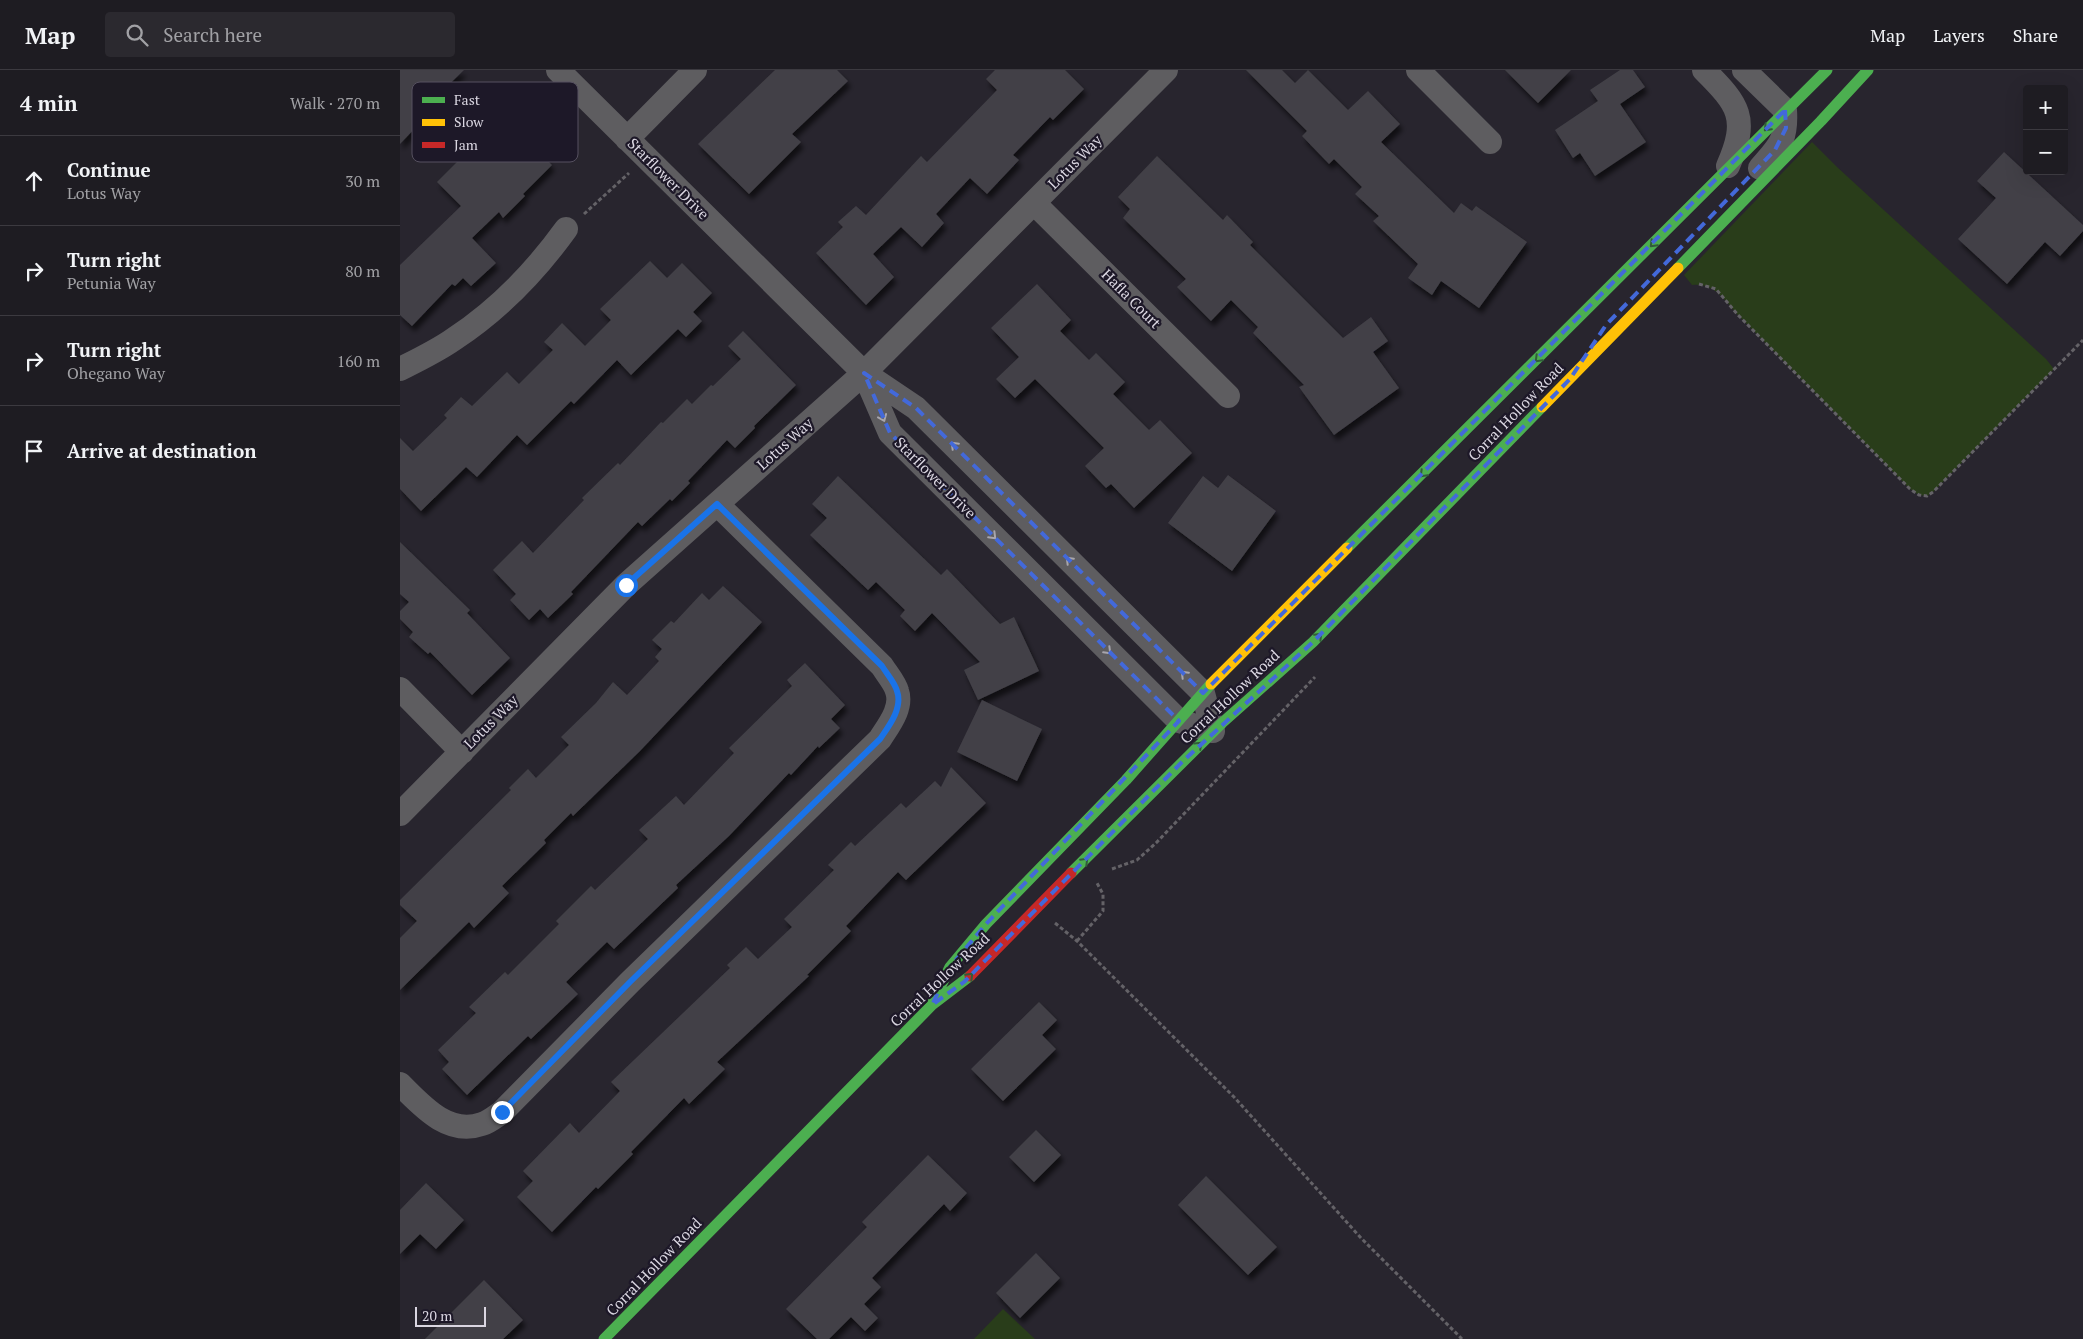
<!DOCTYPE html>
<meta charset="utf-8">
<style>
:root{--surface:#1e1c22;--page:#2b292f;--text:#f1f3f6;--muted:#a1a1a5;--line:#3c3a40}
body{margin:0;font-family:"PT Serif",serif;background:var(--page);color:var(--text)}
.controls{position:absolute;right:15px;top:15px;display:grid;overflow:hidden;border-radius:5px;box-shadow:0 5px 20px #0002}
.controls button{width:45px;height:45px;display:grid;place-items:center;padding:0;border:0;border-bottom:1px solid var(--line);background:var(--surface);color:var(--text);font:25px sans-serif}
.scale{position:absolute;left:15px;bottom:12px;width:71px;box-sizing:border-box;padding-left:5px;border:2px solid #dad6e1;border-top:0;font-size:14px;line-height:18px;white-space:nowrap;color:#dad6e1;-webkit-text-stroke:4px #1d1828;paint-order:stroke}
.stop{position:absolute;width:15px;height:15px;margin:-11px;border:4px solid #1a73e8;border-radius:50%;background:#fff}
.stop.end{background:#1a73e8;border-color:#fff;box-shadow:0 1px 5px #0008}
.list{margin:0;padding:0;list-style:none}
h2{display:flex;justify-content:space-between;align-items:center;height:65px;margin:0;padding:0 20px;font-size:21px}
h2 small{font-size:16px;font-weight:400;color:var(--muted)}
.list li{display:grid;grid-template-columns:32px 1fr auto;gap:15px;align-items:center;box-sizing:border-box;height:90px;padding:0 20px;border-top:1px solid var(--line)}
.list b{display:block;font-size:19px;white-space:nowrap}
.list p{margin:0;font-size:16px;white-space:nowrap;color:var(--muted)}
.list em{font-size:16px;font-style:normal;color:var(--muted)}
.icon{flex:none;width:28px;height:28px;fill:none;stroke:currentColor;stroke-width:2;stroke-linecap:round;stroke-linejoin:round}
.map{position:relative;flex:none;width:1683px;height:1269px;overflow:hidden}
header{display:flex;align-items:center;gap:30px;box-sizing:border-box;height:70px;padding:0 25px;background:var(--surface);border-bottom:1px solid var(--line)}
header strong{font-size:24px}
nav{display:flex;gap:28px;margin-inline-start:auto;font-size:18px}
.search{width:350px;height:45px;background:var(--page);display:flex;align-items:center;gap:12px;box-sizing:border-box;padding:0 18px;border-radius:5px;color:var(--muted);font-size:19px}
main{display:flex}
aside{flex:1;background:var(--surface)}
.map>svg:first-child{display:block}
</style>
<header>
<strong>Map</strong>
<div class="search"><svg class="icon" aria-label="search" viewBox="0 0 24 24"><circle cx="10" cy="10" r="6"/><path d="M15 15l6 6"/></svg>Search here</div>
<nav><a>Map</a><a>Layers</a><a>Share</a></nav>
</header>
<main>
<aside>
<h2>4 min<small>Walk · 270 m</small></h2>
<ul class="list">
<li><svg class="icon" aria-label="ahead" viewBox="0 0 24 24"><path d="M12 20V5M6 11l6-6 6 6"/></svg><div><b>Continue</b><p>Lotus Way</p></div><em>30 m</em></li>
<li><svg class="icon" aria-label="right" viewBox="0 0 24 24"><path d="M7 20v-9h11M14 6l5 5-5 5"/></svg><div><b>Turn right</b><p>Petunia Way</p></div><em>80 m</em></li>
<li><svg class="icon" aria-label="right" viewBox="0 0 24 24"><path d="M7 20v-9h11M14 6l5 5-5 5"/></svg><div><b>Turn right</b><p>Ohegano Way</p></div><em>160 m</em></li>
<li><svg class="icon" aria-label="arrive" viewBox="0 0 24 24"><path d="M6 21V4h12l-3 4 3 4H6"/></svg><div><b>Arrive at destination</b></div></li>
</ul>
</aside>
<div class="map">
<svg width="1683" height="1269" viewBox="0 0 1683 1269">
<defs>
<filter id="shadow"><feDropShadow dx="3" dy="5.5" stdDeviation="2.5" flood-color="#0009"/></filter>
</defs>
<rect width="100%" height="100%" fill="#28252e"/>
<path fill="#293d1a" d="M1412,72l25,25 209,192 8,10 -121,123 -6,4 -8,-1 -9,-6 -172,-174c-13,-15 -24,-33 -46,-30l-8,-10z
M603,1239l32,30h-61z"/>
<path fill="#424047" filter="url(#shadow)" d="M0,0h64l-32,31 4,5 -36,38z
M375,0h62l11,11 -56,53 9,8 -52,52 -51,-50z
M595,0h70l19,19 -31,31 -3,-3 -37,38 6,5 -32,34 -17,-16 -34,36 8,9 -22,24 -21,-20 -28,27 21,23 -28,28 -50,-52 27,-26 -5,-5 18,-16 10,9 55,-59 6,6 70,-72 -11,-11z
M846,0h36l13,13 13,-13 40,40 20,-19 32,33 -19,18 73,71 7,-10 11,8 4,-5 51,36 -48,66 -38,-27 -9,14 -24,-17 10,-14 -45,-43 6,-5 -24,-22 7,-7 -28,-28 -5,5 -27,-28 5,-5z
M1105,0h66l-33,33z
M1220,0h13l12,17 -25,17 26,38 -51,34 -15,-23 -7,5 -18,-28 43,-29 -8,-11z
M123,35l34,33 -15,17 10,10 -29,29 2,2 -22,22 -4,-6 -27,26 24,25 -25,23 -8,-8 -8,8 -3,-2 -40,42 -12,-11v-50l61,-59 -24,-24 38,-38 5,5z
M1604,82l79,73v6l-23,25 -15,-14 -38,42 -49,-45 38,-41 -19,-17z
M757,86l66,64 4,-5 26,27 -3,3 93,93 28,-21 17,24 -15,11 26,36 -65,47 -35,-48 5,-2 -51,-52 5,-6 -27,-27 -20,21 -34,-34 9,-8 -63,-61 7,-9 -12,-12z
M250,191l17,17 15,-15 30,30 -19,19 9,9 -16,16 -8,-8 -47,46 -14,-15 -43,44 -3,-3 -44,44 -10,-10 -40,42 -11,-10 -45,44 -21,-22v-51l13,13 34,-33 -3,-3 17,-18 11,9 35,-34 12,12 34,-34 -9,-8 18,-19 23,23 26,-26 -11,-11z
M637,214l34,36 -11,11 29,29 7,-7 29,29 -12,12 36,36 11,-10 32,33 -58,55 -23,-24 -5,4 -21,-22 19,-18 -69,-69 -20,19 -19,-19 23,-22 -28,-29z
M343,261l53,54 -42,41 1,2 -20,20 -8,-8 -39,41 2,2 -18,18 -2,-2 -28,27 -4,-4 -67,70 2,2 -25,24 -8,-9 -11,11 -19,-20 6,-6 -23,-24 29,-29 11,12 51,-53 -2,-2 36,-35 2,2 41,-43 2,1 24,-24 5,5 19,-19 2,1 28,-27 -13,-13z
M828,405l48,36 -44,60 -64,-48 35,-47 15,12z
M438,406l103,99 6,-6 53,55 14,-7 25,54 -61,29 -14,-30 16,-8 -48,-49 -17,18 -15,-15 5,-6 -29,-28 -8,8 -58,-55 17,-17 -15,-14z
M0,472l70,68 -3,3 43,45 -38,37 -42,-43 -2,2 -19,-17 4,-5 -13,-13v-8l9,-9 -9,-8z
M323,516l39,36 -122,129 -67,65 -2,-3 -27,27 2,3 -44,43 7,7 -35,35 -5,-6 -69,68v-52l17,-17 -17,-16v-5l111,-110 -2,-2 19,-19 8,9 33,-33 -8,-8 35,-34 17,-21 14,13 32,-34 -4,-4 7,-8 -10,-9 19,-19 3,2 28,-30 7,7z
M405,593l40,42 -14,14 9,9 -21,20 -1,-2 -27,29 -2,-2 -60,63 -53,49 2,3 -64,61 -7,-7 -41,40 12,12 -47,45 -3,-3 -61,59 -25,-26 7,-7 -11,-12 38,-37 -7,-6 36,-35 3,3 51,-51 -3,-3 35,-35 4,4 53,-51 -9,-9 37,-34 8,9 50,-52 -5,-5 63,-62 -5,-6z
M582,630l60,29 -25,52 -60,-29z
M551,697l35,36 -80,77 -8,-8 -52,54 5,5 -44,44 2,1 -92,86 8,7 -36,35 -5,-6 -53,54 2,2 -35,35 -2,-2 -44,45 -35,-35 16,-16 -10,-10 47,-48 9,10 41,-42 -9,-9 119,-114 -3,-3 19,-18 12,12 34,-32 -8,-8 50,-49 -6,-5 23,-23 4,4 46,-43 5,5 29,-27 6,6z
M639,932l18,18 -15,15 14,14 -53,52 -32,-32z
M636,1060l25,25 -27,27 -25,-25z
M528,1085l39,38 -17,18 -6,-7 -72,74 9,9 -17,17 14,14 -13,13 -14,-14 -22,22h-12l-31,-30 81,-82 -5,-5z
M806,1106l71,71 -29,28 -70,-70z
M26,1113l38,37 -28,29 -16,-15 -20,20v-44z
M636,1183l24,25 -40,40 -24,-25z
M84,1210l39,40 -20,19h-78z"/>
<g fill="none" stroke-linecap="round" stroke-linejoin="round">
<path stroke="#646267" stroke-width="3" stroke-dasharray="4 2.5" stroke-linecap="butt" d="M184,144l45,-41
M1299,214l17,5 22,26 172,174 9,6 8,1 6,-4 150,-152
M712,799l25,-9 19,-17 159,-166
M655,853l22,18 157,156 127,141 101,101
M677,871l26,-30v-17l-6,-11"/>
<path stroke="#5e5d60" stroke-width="24" d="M158,0l306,303 26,60 289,288 34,10
M1018,0l72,72
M1304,0c35,35 45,48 24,96
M1344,0l41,40c2,31 -6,36 -25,58
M227,69l68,-69
M634,133l194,193
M0,299c18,-9 37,-18 54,-30 44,-29 81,-67 112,-110
M464,303l52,35 287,285 10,38
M0,619l62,63
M0,744l226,-229 238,-212 302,-303
M0,1014c22,22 48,52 82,40 7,-2 14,-8 20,-12l128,-130 250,-243c8,-13 23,-31 17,-48 -2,-8 -10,-17 -15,-25l-165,-162"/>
<path stroke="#4caf50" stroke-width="11" d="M1278,198l143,-147 47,-51
M947,478l480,-478
M671,803l151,-150 91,-81 229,-235
M533,932l17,-35 36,-43 140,-144 85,-96
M204,1269l328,-334 38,-29"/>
<path stroke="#ffc107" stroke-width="11" d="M1142,337l136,-139
M811,614l136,-136"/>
<path stroke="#c62828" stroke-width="11" d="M570,906l101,-103"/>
</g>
<defs><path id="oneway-chevron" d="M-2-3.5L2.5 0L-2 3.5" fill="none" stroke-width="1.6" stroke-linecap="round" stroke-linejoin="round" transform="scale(1.25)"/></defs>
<g stroke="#325c3a">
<use href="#oneway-chevron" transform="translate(1367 58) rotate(134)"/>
<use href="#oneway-chevron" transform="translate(1253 174) rotate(135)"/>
<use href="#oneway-chevron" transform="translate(1138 289) rotate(135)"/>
<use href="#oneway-chevron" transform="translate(1023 404) rotate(135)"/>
<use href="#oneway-chevron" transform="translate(919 566) rotate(-46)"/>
<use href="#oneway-chevron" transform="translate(799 675) rotate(-44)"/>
<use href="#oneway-chevron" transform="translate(685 791) rotate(-45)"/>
<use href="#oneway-chevron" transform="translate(570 906) rotate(-45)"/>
</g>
<g stroke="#a8a6ad">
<use href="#oneway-chevron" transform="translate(483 348) rotate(67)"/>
<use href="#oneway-chevron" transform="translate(554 375) rotate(-135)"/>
<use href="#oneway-chevron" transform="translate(593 466) rotate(45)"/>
<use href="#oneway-chevron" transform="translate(669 490) rotate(-135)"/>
<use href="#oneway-chevron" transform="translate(708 581) rotate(45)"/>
<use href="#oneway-chevron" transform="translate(784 604) rotate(-135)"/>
</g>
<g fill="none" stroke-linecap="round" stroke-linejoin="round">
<path stroke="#1a73e8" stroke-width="6" d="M102,1042l128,-130 250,-243c9,-13 23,-31 17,-48 -2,-8 -10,-17 -15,-25l-165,-162 -91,81"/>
</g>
<path fill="none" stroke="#4369da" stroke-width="4" stroke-dasharray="10 6" stroke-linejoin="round" d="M1385,40l1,18 -11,22 -169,175 -36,54 -257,263 -131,120 -218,220 -32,23 18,-38 36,-43 193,-203 -289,-288 -26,-60 52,35 287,285z"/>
<g text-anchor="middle" stroke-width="4.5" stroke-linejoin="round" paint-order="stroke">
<g font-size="15" fill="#dad6e1" stroke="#1d1828">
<text transform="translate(675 92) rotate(-45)" y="5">Lotus Way</text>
<text transform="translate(268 109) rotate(45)" y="5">Starflower Drive</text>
<text transform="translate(731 229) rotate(45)" y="5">Hafla Court</text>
<text transform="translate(1116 342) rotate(-46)" y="5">Corral Hollow Road</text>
<text transform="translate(385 374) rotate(-42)" y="5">Lotus Way</text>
<text transform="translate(535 408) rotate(45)" y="5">Starflower Drive</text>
<text transform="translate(830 627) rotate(-43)" y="5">Corral Hollow Road</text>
<text transform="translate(91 652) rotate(-45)" y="5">Lotus Way</text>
<text transform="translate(540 910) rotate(-43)" y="5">Corral Hollow Road</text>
<text transform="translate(254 1197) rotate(-46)" y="5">Corral Hollow Road</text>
</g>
</g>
<rect x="12" y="12" width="166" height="80" rx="8" fill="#1d1828" stroke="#565160" stroke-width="1"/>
<rect x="22" y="27" width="23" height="6" fill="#4caf50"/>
<rect x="22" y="49" width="23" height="7" fill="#ffc107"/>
<rect x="22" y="72" width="23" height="6" fill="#c62828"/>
<g font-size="14" fill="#dad6e1">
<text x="54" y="35">Fast</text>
<text x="54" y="57">Slow</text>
<text x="54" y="80">Jam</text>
</g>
</svg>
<div class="controls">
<button>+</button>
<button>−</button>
</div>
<div class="scale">20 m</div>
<div class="stop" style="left:226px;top:515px"></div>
<div class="stop end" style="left:102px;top:1042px"></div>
</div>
</main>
